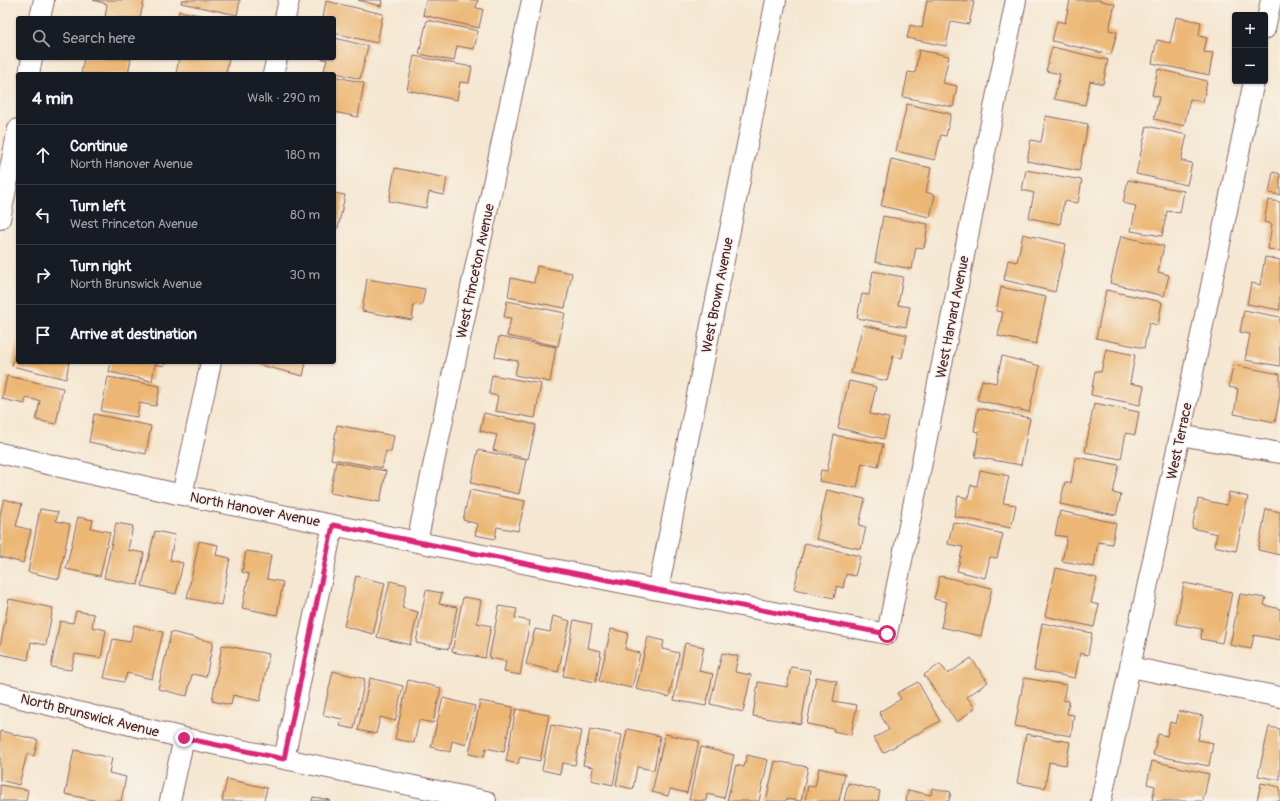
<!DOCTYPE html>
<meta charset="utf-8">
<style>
:root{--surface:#171b24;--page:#20242c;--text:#f1f3f6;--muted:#9ea1a6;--line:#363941}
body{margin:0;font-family:Pangolin,sans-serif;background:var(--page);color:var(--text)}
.controls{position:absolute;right:12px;top:12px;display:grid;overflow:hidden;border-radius:4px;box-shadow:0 1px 3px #0004}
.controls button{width:36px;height:36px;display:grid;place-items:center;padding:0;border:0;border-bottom:1px solid var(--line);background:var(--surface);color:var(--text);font:20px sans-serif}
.stop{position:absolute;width:12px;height:12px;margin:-9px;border:3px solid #db2777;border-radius:50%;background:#fff}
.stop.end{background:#db2777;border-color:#fff;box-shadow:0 1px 4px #0008}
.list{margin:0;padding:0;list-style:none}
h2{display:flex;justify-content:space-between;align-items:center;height:52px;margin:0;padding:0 16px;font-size:17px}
h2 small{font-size:13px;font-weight:400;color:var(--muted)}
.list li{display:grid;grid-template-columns:26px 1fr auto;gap:12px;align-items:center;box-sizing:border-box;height:60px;padding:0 16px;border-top:1px solid var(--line)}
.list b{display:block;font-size:15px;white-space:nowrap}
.list p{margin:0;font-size:13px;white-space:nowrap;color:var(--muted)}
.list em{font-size:13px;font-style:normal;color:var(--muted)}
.icon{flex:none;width:22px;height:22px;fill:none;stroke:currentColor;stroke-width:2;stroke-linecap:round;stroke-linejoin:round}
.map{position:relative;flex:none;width:1280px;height:801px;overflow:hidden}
.search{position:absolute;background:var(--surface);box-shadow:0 1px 3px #0004;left:16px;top:16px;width:320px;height:44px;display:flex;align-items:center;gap:10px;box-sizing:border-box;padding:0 14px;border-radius:4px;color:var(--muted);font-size:15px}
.panel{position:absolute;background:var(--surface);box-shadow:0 1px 3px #0004;left:16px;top:72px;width:320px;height:292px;border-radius:4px}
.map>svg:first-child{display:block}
</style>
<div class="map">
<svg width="1280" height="801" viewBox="0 0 1280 801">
<rect width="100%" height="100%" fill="#f7f3e8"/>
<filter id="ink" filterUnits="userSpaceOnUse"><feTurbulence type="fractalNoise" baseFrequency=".025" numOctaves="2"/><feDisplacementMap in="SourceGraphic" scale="8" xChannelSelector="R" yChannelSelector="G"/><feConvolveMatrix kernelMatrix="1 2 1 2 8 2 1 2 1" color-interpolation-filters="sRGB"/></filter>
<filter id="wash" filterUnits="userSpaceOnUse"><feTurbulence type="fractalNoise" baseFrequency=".012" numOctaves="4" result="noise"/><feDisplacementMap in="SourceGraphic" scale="16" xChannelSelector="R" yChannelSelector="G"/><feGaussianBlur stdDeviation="0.9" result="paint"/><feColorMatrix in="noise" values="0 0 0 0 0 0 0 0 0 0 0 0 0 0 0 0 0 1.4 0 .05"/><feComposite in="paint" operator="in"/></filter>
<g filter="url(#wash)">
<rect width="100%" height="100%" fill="#f5e7d1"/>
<g id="blocks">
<path fill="#ecb774" d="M93,0h51l-4,18h-35l2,-14z
M182,0h58l-3,15 -56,-12z
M358,0h24l-1,6z
M426,0h52l-2,8 7,1 -4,19 -56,-13z
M927,0h35l12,2 -5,22 -18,-3 -5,25 -39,-8 3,-13 12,3z
M1070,0h28l17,4 -6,26 8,2 -6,23 -59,-14 5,-20 8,2z
M326,1l57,13 -6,29 -43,-10v-15h-11z
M179,11l30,6v1h-31z
M1176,17l25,5 -2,14 8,2 -3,14 9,1 -4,22 -57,-12 5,-23 13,3z
M427,20l51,11 -4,18 -17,-3 -3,15 -35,-7z
M334,38l34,8 -8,33 -36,-9 3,-10 -7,-2h14z
M1052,47l56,13 -5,24 -13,-3 -5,24 -31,-6 6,-25 -14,-3z
M919,50l30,6 -6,27 14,3 -4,21 -50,-10 5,-25 7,1z
M414,56l58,11 -3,16 -9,-1 -3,18 -50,-10z
M84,58h39l8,1 -3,15h-47z
M179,58h50l-3,16 -8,-1 -1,1h-41z
M1158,69l49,12 -4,21 -13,-3 -6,27 -30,-7 5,-22 -7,-2z
M334,76l30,7 -6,34 -24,-5z
M907,104l44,10 -5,22 -5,-1 -6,25 -39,-9z
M1046,116l42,8 -9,47 -52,-10 4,-21 10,2z
M1147,126l40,9 -6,26 11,2 -5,22 -51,-11z
M891,159l40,9 -5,24 9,3 -5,22 -49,-11z
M395,168l52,10 -3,17 -15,-3 -3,16 -37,-7z
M1026,170l56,10 -4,23 -14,-2 -4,23 -31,-6 5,-25 -12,-3z
M1273,172l7,2v21l-11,-2z
M1128,180l56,11 -4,22 -13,-2 -5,25 -31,-5 5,-25 -13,-3z
M334,193l11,2 -7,33h-4z
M1268,200l12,2v49l-12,-2 4,-25 -8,-2z
M883,216l45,8 -4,24 -8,-1 -4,22 -37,-7z
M1023,234l43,10 -11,48 -51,-12 4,-20 9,2z
M1121,236l43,10 -6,26 11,3 -5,21 -54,-13z
M1265,257l15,3v50l-33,-6 4,-21 9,2z
M537,266l35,7 -7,35 -57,-11 3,-19 23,5z
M873,271l30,6 -5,28 12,2 -4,20 -49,-9 5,-24 7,1z
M367,279l58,10 -3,16 -8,-1 -2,16 -50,-9z
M1001,287l45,10 -10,47 -38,-8 5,-24 -7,-1z
M1106,290l56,12 -4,23 -9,-2 -5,25 -48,-10z
M507,301l58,12 -7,33 -51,-10 4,-18 -7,-1z
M1244,310l36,7v49l-35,-6 5,-26 -10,-2z
M863,325l44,10 -5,23 -9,-2 -6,25 -36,-8z
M499,337l57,10 -6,35 -35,-7 3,-14 -23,-4z
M17,341l1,21h51l-3,17 -54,-13z
M1106,349l29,6 -5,28 14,3 -4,19 -49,-10 4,-24 6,1z
M1002,356l38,10 -11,46 -52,-12 5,-20 14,3z
M111,362h54l-1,4 -9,-2 -3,17 -43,-9z
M261,362h45l-3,14 -43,-11z
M1233,365l47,9v21l-5,27 -41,-8 4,-25 -9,-2z
M492,375l49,9 -6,34 -40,-7 3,-15 -9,-2z
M7,376l56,12 -7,36 -20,-4 4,-19 -14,-3 -1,6 -23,-5z
M108,377l52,9 -4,20 -17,-3 -2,14 -36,-6z
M849,381l27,6 -6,27 19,4 -5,21 -46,-11z
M1094,403l45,9 -4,23 -9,-2 -5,26 -36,-7z
M978,408l52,10 -9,47 -46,-8 4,-25 -5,-1z
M484,413l52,12 -8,34 -35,-9 4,-15 -17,-4z
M94,414l57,12 -5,28 -57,-12z
M337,425l57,11 -3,16 -5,-1 -4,17 -51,-9z
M834,435l49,9 -5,23 -16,-4 -5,25 -38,-7 2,-11 6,1z
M478,450l48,10 -7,34 -48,-11z
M1076,457l43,8 -6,28 8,2 -5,20 -56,-11 5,-22 6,1z
M336,462l50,9 -6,31 -50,-9z
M980,470l29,6 -6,27 13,2 -5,23 -57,-12 4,-20 10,2 3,-13 6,1z
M470,490l55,11 -7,30 -21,-4 -2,12 -20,-4 3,-11 -15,-4z
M827,490l38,9 -6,26 7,2 -5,22 -45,-10z
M1229,492l19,5 -12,54 -22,-5 3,-12 -25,-6 6,-29 29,6z
M4,499l18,5 -6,22 15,4 -8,33 -23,-6v-43z
M40,509l18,3 -2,9 14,3 -11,55 -31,-7z
M1266,509l14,3v43l-22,-5z
M1060,511l56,12 -4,21 -14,-2 -4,25 -32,-6 5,-24 -12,-2z
M78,517l15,3 -2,8 19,4 -10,44 -34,-7z
M953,522l50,12 -6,24 -7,-1 -5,21 -28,-7 6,-24 -15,-3z
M116,523l17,3 -5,24 16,3 -6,32 -34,-7z
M155,531l20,4 -5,25 13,3 -7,31 -34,-8z
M199,541l19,4 -2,10 14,3 -9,47 -34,-7z
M805,543l55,13 -5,20 -9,-2 -3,14 -6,-2 -3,12 -40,-9z
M246,551l25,4 -4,24 16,3 -6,33 -35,-7 7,-34 -7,-2z
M1056,568l41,10 -6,25 8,2 -5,22 -49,-11z
M356,576l29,7 -12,51 -29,-8z
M940,576l52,12 -11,48 -40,-9 6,-25 -13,-3z
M390,581l17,4 -5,23 16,4 -8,33 -33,-8z
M1184,583l48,9 -10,51 -21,-4 1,-10 -26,-5z
M426,590l16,3 -3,11 18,3 -8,42 -33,-6z
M1240,594l26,4 -2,7 16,4v31l-26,-5 -3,14 -21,-4z
M463,597l18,3 -4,23 14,3 -6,32 -33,-6z
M9,599l44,9 -7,37 -15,-3 -3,18 -28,-6v-7z
M499,606l18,3 -2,9 15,3 -10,54 -16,-3 2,-11 -17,-3z
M76,611l18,3 -2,13 14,3 -5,28 -26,-4 -4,16 -20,-3 9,-46 13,2z
M553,616l17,5 -12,51 -32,-8 9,-35 15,3z
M574,620l18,4 -4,24 13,3 -5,31 -33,-6z
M1042,623l50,10 -4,22 -8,-2 -5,25 -41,-8z
M134,625l29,7 -11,47 -25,-6 -3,9 -20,-4 9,-39 17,3z
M611,629l17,4 -3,16 15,4 -8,35 -33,-7z
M171,632l42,10 -7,35 -14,-3 -5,22 -29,-7z
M648,637l16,4 -2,8 17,4 -10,44 -33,-8z
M685,643l19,4 -5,24 14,3 -7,32 -32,-6z
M222,645l47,9 -9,47 -27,-6 -2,10 -19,-4z
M722,653l16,3 -3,16 16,3 -8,37 -33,-8z
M971,658l17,24 -21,15 8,11 -18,14 -33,-47 16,-11 8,10z
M791,667l19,3 -9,54 -48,-8 5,-34 29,5z
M333,671l32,8 -11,50 -14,-3 2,-7 -19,-4z
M816,677l21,4 -4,20 24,4 -6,30 -18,-4 1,-2 -27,-5z
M370,678l33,8 -8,35 -15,-4 -4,17 -18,-4z
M1024,678l42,7 -3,15 6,1 -2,13 7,1 -3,21 -56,-10z
M408,680l33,8 -8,35 -14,-3 -5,23 -19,-4z
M918,682l22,39 -57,32 -9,-15 15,-8 -10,-18 22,-13 -4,-6z
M443,698l32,8 -9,39 -14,-4 -2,11 -19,-5z
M480,701l33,6 -9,45 -18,-4 -2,9 -15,-3z
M516,709l33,6 -9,46 -20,-4 -2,7 -12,-3z
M1179,711l24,5 -5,24 15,3 -4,23 -56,-11 5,-21 9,2 3,-14 6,2z
M551,725l31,6 -7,34 -13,-2 -2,11 -18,-4z
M1269,727l11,2v51l-22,-4z
M590,729l32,6 -9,50 -22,-5 2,-13 -10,-2z
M627,729l33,7 -6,34 -17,-3 -4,22 -17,-4z
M0,731l38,9 -4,16 -7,-2 -8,31 -19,-5z
M665,734l34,7 -12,52 -17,-4 -2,7 -16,-4z
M1026,734l44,8 -4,23 -17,-3 -4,26 -28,-5z
M701,747l33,8 -10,43 -17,-4 -1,7 -17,-1z
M74,750l38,8 -3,15 17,4 -5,24h-23l-33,-7z
M747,755l21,5 -9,41h-32l9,-36 8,2z
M775,761l33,6 -7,34 -15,-2v2h-20z
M1152,761l57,13 -6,27h-51l3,-15 -8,-2z
M819,768l26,6 -6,27h-34l3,-15 7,1z
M227,779l40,9 -3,13h-42z
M848,783l32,8 -2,10h-34z
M1261,783l19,4v14h-23z
M0,785l28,5 -2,11h-26z
M932,788l19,4 -2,9h-43l2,-11 23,5z
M313,797l17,3v1h-18z"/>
</g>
</g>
<g filter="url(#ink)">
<use href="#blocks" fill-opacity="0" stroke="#866565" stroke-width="1"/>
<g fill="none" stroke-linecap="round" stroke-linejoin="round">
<g stroke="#866565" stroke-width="22">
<path id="minor" d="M40,18l4,-18
M285,18l4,-18
M1265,29l6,-29
M29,74l3,-16
M273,74l4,-16
M0,219l18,-90
M1180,435l100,18
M0,453l182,42 476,95 229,44 129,-634
M182,495l29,-133
M417,542l115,-542
M658,590l118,-590
M1130,667l150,30
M0,693l184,45 302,63
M284,759l49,-234
M170,801l14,-63
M1101,801l79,-366 74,-354"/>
</g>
<use href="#minor" stroke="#fff" stroke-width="20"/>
</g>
</g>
<g fill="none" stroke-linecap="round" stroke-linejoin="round" filter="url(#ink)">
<path stroke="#db2777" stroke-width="5" d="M184,738l100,21 49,-234 325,65 229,44"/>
</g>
<g text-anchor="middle" stroke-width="3" stroke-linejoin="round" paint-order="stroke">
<g font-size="14" fill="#4a1f2b" stroke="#f7f3e8">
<text transform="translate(475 271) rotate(-78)" y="5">West Princeton Avenue</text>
<text transform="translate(717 295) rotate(-79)" y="5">West Brown Avenue</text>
<text transform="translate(952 317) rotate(-79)" y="5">West Harvard Avenue</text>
<text transform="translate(1179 441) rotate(-78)" y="5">West Terrace</text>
<text transform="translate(255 509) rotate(11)" y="5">North Hanover Avenue</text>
<text transform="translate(90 715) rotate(14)" y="5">North Brunswick Avenue</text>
</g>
</g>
</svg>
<div class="controls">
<button>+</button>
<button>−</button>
</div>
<div class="stop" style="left:887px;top:634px"></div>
<div class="stop end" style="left:184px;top:738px"></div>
<div class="search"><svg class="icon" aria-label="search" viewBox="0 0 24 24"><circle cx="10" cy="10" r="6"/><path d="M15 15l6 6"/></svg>Search here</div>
<section class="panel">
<h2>4 min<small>Walk · 290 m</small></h2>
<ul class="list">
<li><svg class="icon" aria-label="ahead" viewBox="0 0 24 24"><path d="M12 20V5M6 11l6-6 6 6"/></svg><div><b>Continue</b><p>North Hanover Avenue</p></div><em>180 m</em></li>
<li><svg class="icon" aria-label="left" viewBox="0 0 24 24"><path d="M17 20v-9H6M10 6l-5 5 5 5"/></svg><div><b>Turn left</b><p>West Princeton Avenue</p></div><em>80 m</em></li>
<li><svg class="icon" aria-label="right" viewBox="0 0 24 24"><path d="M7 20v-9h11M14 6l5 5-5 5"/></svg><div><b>Turn right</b><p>North Brunswick Avenue</p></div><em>30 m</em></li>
<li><svg class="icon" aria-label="arrive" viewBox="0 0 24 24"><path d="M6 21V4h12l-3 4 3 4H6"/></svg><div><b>Arrive at destination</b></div></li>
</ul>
</section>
</div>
